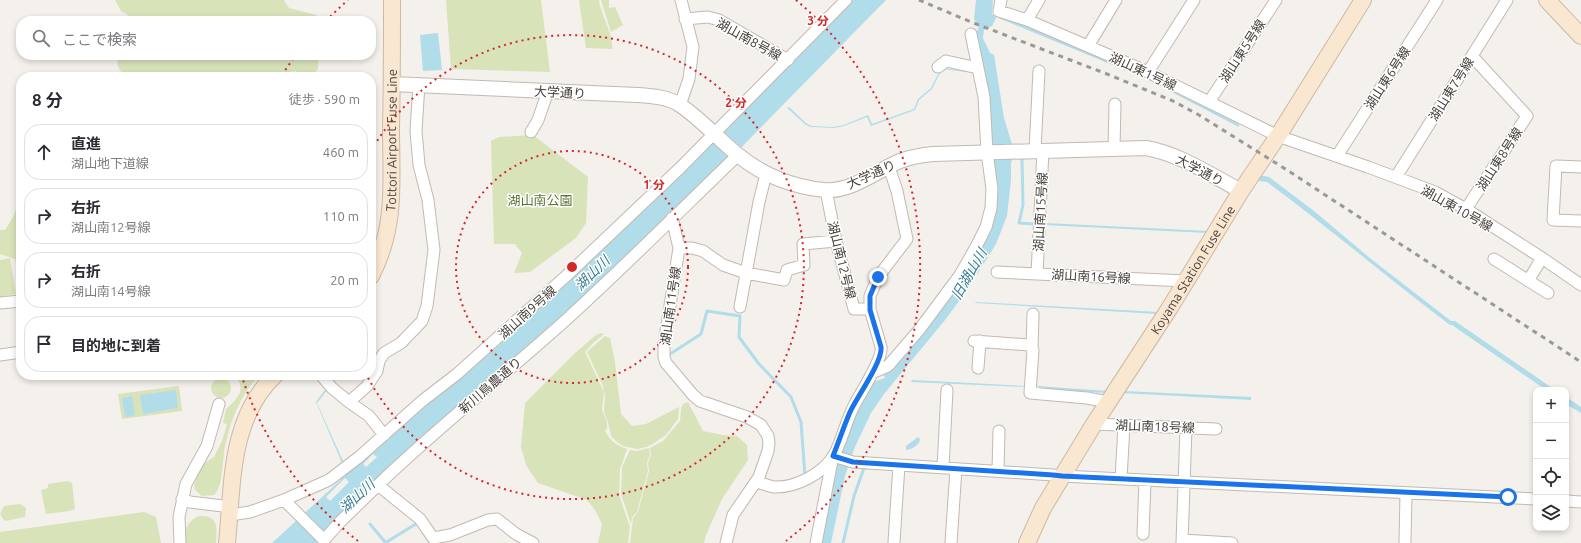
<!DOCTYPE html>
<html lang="ja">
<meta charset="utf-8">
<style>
:root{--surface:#fff;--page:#f2f2f3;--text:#2b2b33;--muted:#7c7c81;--line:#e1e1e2}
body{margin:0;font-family:Ubuntu,"Noto Sans JP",sans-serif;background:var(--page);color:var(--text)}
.controls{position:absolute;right:12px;bottom:12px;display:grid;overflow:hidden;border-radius:8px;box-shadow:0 2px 6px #0003}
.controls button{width:36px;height:36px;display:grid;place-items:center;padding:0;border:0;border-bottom:1px solid var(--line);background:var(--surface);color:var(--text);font:20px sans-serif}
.stop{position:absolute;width:12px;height:12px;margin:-9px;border:3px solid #1a73e8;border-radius:50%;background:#fff}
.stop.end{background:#1a73e8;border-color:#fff;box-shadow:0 1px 4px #0008}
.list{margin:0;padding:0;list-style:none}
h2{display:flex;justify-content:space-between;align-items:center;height:52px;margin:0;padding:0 16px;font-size:17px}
h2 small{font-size:13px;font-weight:400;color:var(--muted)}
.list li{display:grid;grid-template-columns:26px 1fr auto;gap:12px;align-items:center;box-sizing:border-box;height:56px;margin:0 8px 8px;padding:0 8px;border:1px solid var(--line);border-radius:16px}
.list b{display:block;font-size:15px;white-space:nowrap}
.list p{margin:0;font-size:13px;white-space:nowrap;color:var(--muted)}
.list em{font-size:13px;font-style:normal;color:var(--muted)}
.icon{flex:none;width:22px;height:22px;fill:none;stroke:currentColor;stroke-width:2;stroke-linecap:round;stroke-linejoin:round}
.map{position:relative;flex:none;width:1581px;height:543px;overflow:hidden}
.search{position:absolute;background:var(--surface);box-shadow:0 2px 6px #0003;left:16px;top:16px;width:360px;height:44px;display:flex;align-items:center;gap:10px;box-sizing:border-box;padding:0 14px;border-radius:16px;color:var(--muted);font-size:15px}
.panel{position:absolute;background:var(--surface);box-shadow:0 2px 6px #0003;left:16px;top:72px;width:360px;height:308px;border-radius:16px}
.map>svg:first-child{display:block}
</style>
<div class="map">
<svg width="1581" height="543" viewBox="0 0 1581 543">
<rect width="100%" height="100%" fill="#f4f0ec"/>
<path fill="#d9e3ba" d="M115,0h169l5,8 27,7 1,6h-179l-17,-10z
M446,0h95l9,72 -99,-3z
M579,0h20c2,16 15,34 13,49l-26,-1z
M601,0h8v8l6,-1 8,18 -12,7z
M119,55h200l-1,13 -5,9h-12l-5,-6 -7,1 -7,5h-131l-1,-2 -23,2c-8,-6 -12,-13 -8,-22z
M533,135l55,42 -2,46 -10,15 -46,34 -16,1 8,-20 -7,-9h-21l-3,-103 8,-4z
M20,199h1v84l-6,-24 -15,-5v-24h5l8,-13z
M10,258l6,36 -16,3v-37z
M601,333l3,1 -12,10 -7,8 19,40 -2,18 5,11v9h-2c3,10 13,16 22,19l-7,20 -1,26 11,32 -2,16h-30l4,-19 -7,-14 -8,-10 -49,-17 -12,-18 -5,-18 4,-44 49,-49 22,-19z
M605,336l5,2 5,24 6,52 11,12 14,-2 33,-17 -1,12 -12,16 -12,8 -7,4 -10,2 -14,-3 -6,-4 -6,-6 -3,-14 -4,-10 1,-16 -2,-10 -16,-34z
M234,375h25l-17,3 17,-2c-18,18 -27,41 -33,66 -4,13 -2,45 -12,53l-12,1 -7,-6 -1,-5 3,-8 6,-13 11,-7 8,-16 5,-17 -4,-1 3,-14c11,-10 22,-20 8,-34z
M211 388a10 10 0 1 1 20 0a10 10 0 1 1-20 0Z
M179,386l3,25 -60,8 -4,-25z
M688,402l15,29 20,4 14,1 10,9 1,15 -26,39 -16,36 -2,8h-74l3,-25 5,-6 11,-41 -1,-8 3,-9 -1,-6 13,-7 17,-20 1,-12 2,-5z
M649,448l1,6 -3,9 1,8 -11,41 -5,5 -1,7 -10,-30 1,-27 8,-17 7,1z
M68,481l4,2 3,26 -6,2 -23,3 -5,-24 7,-2v-4z
M20,504l6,4 -1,9 -19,4 -3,-2 -3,-5 4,-8z
M144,512l12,5 5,26h-161v-11z
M199,516c20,-1 18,12 17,27h-32c0,-12 3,-22 15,-27z"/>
<path fill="#b0dde9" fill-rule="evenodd" d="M850,0h36l-159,162 -99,97 -303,273 -8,11h-45c60,-55 119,-110 181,-163l2,3 49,-42 66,-60 -2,-3zM373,454l4,3 -11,10 -3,-3zM345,478l4,4 -19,19 -4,-4z
M976,0h17l-1,14 5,2 -5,10 -8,4 -1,8 7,15 4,2 10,63 8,26 1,13 -2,6v17l-4,36 -11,28 -28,45 -23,31 -61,74 -13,19 -17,36 -9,27 -14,67h-13l8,-41 20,-71 27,-49 12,-4 -2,-5 31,-33 77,-122 -15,-185 3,-6 -5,-8z
M438,33l4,37 -19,1 -3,-36z
M941,68l35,4v1l-34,-4 -10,20 -13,11 -4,10 -44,16 -4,-9 -23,9 -10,2 -23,-1 -5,-2 -19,-17 2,-1 18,17 5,2 21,1 11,-2 24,-10 4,9 42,-15 4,-10 13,-11z
M1260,175l9,2 45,34 57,48 80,62h4l100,69h-9l-94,-65h-2c-62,-47 -121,-97 -183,-143l-8,-1z
M1045,223l163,8v2l-164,-8z
M976,302l182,10 -1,2 -182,-11z
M912,380l114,6v1l-115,-5z
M1037,386l71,5 -1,2 -67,-4z
M327,387l1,2 -11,14 26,58 -1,2 -26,-61z
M176,390l2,18 -35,6 -3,-19z
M1124,391l127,6v3l-129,-7z
M132,396l3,19 -10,2 -3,-19z
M1566,397l15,10v6l-15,-9z
M918,437l2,2c0,6 -8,10 -14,11v-4z"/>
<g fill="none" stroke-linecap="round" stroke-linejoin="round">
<path stroke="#b0dde9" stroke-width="3" d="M1000,17l146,60 92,48
M1025,157h-2l-1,3 1,45 -4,18 15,1
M667,356l34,-22 6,-23 33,5 -1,21 20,27 32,33 10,25 4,54
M370,524l15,18
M385,543l34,-21
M843,543l11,-47 10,-28h2"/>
<g stroke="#c2b9b2" stroke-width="13">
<path id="minor" d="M1001,0l-2,11 28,9
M1039,0l-12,20 121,52 130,64 90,31 67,25 31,17 76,49 39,27
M685,19l23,-2 11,3 69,40
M1088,46l28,-46
M938,67l8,-6 32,7
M1148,72l46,-72
M1209,102l67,-102
M680,105l9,-26 4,-32 -12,-47
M531,132l7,-12 10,-29
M1114,148l1,-44
M1035,150l4,-79
M1337,156l100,-156
M1581,167l-25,-1 -3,54 28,1
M1396,177l111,-177
M1466,209l61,-93 -55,-60
M672,218l7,30 -15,96v13l2,6 27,32 7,6 47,16 14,8 7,11 1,7 -1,8 -9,26 -26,38 -7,28
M679,248h13l11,3 20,14 23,8 38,7 3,-10 17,-5 -1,-21 33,-3
M1494,259l54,34
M997,272l188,9
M1037,274l6,-124
M1528,281l14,-23
M0,303l21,-2
M740,307l19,-105 7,-28
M870,309v-13l8,-19 29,-38 -10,-48 -8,-24
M974,341l55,4 4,5 -3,43 57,5 21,4
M1032,348l1,-34
M0,355l21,-3
M978,368l2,-27
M872,373l16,-7 31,-36 41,-55 16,-28 10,-20 5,-19 1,-19 -5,-37 -3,-55 -13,-63
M321,375l11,13 17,14 20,14 15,19
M349,402l18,-16 10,-15 2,-10 5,-8 17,-10 21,-22 5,-15 7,-56 -6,-50 -9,-35 -3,-34 3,-47
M1094,424l122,5
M943,468l4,-78
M998,471l1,-40
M1121,479l3,-54
M756,482c6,1 12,4 18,5 21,1 49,-13 60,-32 9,-16 12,-36 22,-53 6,-11 27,-44 25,-55l-11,-38h-16l-18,-68 -10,-51
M378,485l-38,37 -16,18 -40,-40 45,-20 30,-23 63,-56 35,-27 108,-97 115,-109 166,-168
M182,499l8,3 41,5
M1566,501l15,1
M230,515l20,-3 34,-12
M1143,534l2,-53
M1182,540l50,3
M894,542l5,-77
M180,543l-1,-26 7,-33 21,-38 12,-42
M533,543l-17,-9 -19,-15 -9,1 -38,15 -17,3 -13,-19 -42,-34c60,-58 127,-110 189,-166 58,-53 114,-109 171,-164
M816,543l17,-87 20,6 200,13 9,1 474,23
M951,543l5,-74
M1182,543l4,-115
M1405,543l1,-50"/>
</g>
<g stroke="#c2b9b2" stroke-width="16">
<path id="tertiary" d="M392,84l245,11c14,1 31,2 43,10 21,14 39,35 58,50 24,20 55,32 86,35 28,2 52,-19 76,-29 11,-4 21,-6 33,-7l213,-6c34,6 65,27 95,43"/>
</g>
<g stroke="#ceb9a1" stroke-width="18">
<g id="secondary">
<path d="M1547,0l34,36"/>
<path id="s1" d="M371,276c26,-50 20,-95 20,-148 1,-43 1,-85 1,-128"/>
<path d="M227,543c6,-59 2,-124 48,-168"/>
<path id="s2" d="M1027,543l16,-35 51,-84 75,-115 72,-118 37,-55 85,-136"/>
</g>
</g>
<use href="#minor" stroke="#fff" stroke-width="11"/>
<use href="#tertiary" stroke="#fff" stroke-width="14"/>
<use href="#secondary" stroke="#f9e7d1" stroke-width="16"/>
<path stroke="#999" stroke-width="3" stroke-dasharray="5 5" stroke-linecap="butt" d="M919,0l52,22 136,52 66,27 26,14 88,55 294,192"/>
</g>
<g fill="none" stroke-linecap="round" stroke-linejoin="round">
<path stroke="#1a73e8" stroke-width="5" d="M878,277l-8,19v14l11,37c2,14 -24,50 -31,65 -6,14 -11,29 -17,44l20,6 200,13 9,1 446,21"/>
</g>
<g fill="none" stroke="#d62828" stroke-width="2" stroke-dasharray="2 4">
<circle cx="572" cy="267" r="116"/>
<path d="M371 151A232 232 0 1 1 367 376"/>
<path d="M358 541A348 348 0 0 1 242 377M282 75A348 348 0 0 1 296 55M326 21A348 348 0 0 1 348 0M796 0A348 348 0 0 1 786 541"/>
</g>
<g text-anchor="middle" stroke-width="3" stroke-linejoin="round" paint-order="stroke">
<g font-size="13" fill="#48403a" stroke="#fff">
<text transform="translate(749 39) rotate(29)" y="5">湖山南8号線</text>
<text transform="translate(1242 51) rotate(-57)" y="5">湖山東5号線</text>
<text transform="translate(1143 71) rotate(25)" y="5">湖山東1号線</text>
<text transform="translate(1387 78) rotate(-57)" y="5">湖山東6号線</text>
<text transform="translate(1451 89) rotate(-58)" y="5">湖山東7号線</text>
<text transform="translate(560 92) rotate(3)" y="5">大学通り</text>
<text dy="5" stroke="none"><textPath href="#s1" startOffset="139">Tottori Airport Fuse Line</textPath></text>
<text transform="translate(1499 159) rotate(-57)" y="5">湖山東8号線</text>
<text transform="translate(1200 170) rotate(28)" y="5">大学通り</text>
<text transform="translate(871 174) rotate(-24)" y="5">大学通り</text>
<text transform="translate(1457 208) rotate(29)" y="5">湖山東10号線</text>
<text transform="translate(1040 212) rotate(-87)" y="5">湖山南15号線</text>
<text transform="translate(842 260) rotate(76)" y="5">湖山南12号線</text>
<text dy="5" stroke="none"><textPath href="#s2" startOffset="320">Koyama Station Fuse Line</textPath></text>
<text transform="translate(1091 276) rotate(3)" y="5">湖山南16号線</text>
<text transform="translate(670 306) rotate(-82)" y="5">湖山南11号線</text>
<text transform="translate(527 312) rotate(-42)" y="5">湖山南9号線</text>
<text transform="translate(490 385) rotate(-41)" y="5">新川鳥農通り</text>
<text transform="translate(1155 426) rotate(2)" y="5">湖山南18号線</text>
</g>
<g font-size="13" fill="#597334" stroke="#fff">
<text x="540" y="205">湖山南公園</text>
</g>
<g font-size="14" font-style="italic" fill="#387e91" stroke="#fff">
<text transform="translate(592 273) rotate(-44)" y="5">湖山川</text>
<text transform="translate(969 274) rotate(-60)" y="5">旧湖山川</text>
<text transform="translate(357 496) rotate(-43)" y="5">湖山川</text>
</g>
</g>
<circle cx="572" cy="267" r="6" fill="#d62828" stroke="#fff" stroke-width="2"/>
<g font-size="12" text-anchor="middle" font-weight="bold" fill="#d62828" stroke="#fff" stroke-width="3" stroke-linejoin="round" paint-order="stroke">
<text x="818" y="25">3 分</text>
<text x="736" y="107">2 分</text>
<text x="654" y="189">1 分</text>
</g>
</svg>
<div class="controls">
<button>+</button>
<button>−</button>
<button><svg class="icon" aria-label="locate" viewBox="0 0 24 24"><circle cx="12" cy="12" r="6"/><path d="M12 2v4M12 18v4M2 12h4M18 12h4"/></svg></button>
<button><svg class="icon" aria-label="layers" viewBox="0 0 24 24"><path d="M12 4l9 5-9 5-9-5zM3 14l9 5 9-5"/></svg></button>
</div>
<div class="stop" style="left:1508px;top:497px"></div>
<div class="stop end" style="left:878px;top:277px"></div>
<div class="search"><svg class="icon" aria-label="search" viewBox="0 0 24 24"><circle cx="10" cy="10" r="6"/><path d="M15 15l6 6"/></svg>ここで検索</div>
<section class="panel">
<h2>8 分<small>徒歩 · 590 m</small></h2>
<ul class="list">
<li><svg class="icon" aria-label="ahead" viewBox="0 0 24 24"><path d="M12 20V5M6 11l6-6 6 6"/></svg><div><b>直進</b><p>湖山地下道線</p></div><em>460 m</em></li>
<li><svg class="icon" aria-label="right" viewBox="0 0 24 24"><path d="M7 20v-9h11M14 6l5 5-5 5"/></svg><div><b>右折</b><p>湖山南12号線</p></div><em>110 m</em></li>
<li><svg class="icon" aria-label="right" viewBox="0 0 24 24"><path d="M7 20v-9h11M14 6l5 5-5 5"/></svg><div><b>右折</b><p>湖山南14号線</p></div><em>20 m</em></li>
<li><svg class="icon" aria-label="arrive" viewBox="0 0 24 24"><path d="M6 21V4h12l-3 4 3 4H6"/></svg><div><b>目的地に到着</b></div></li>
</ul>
</section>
</div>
